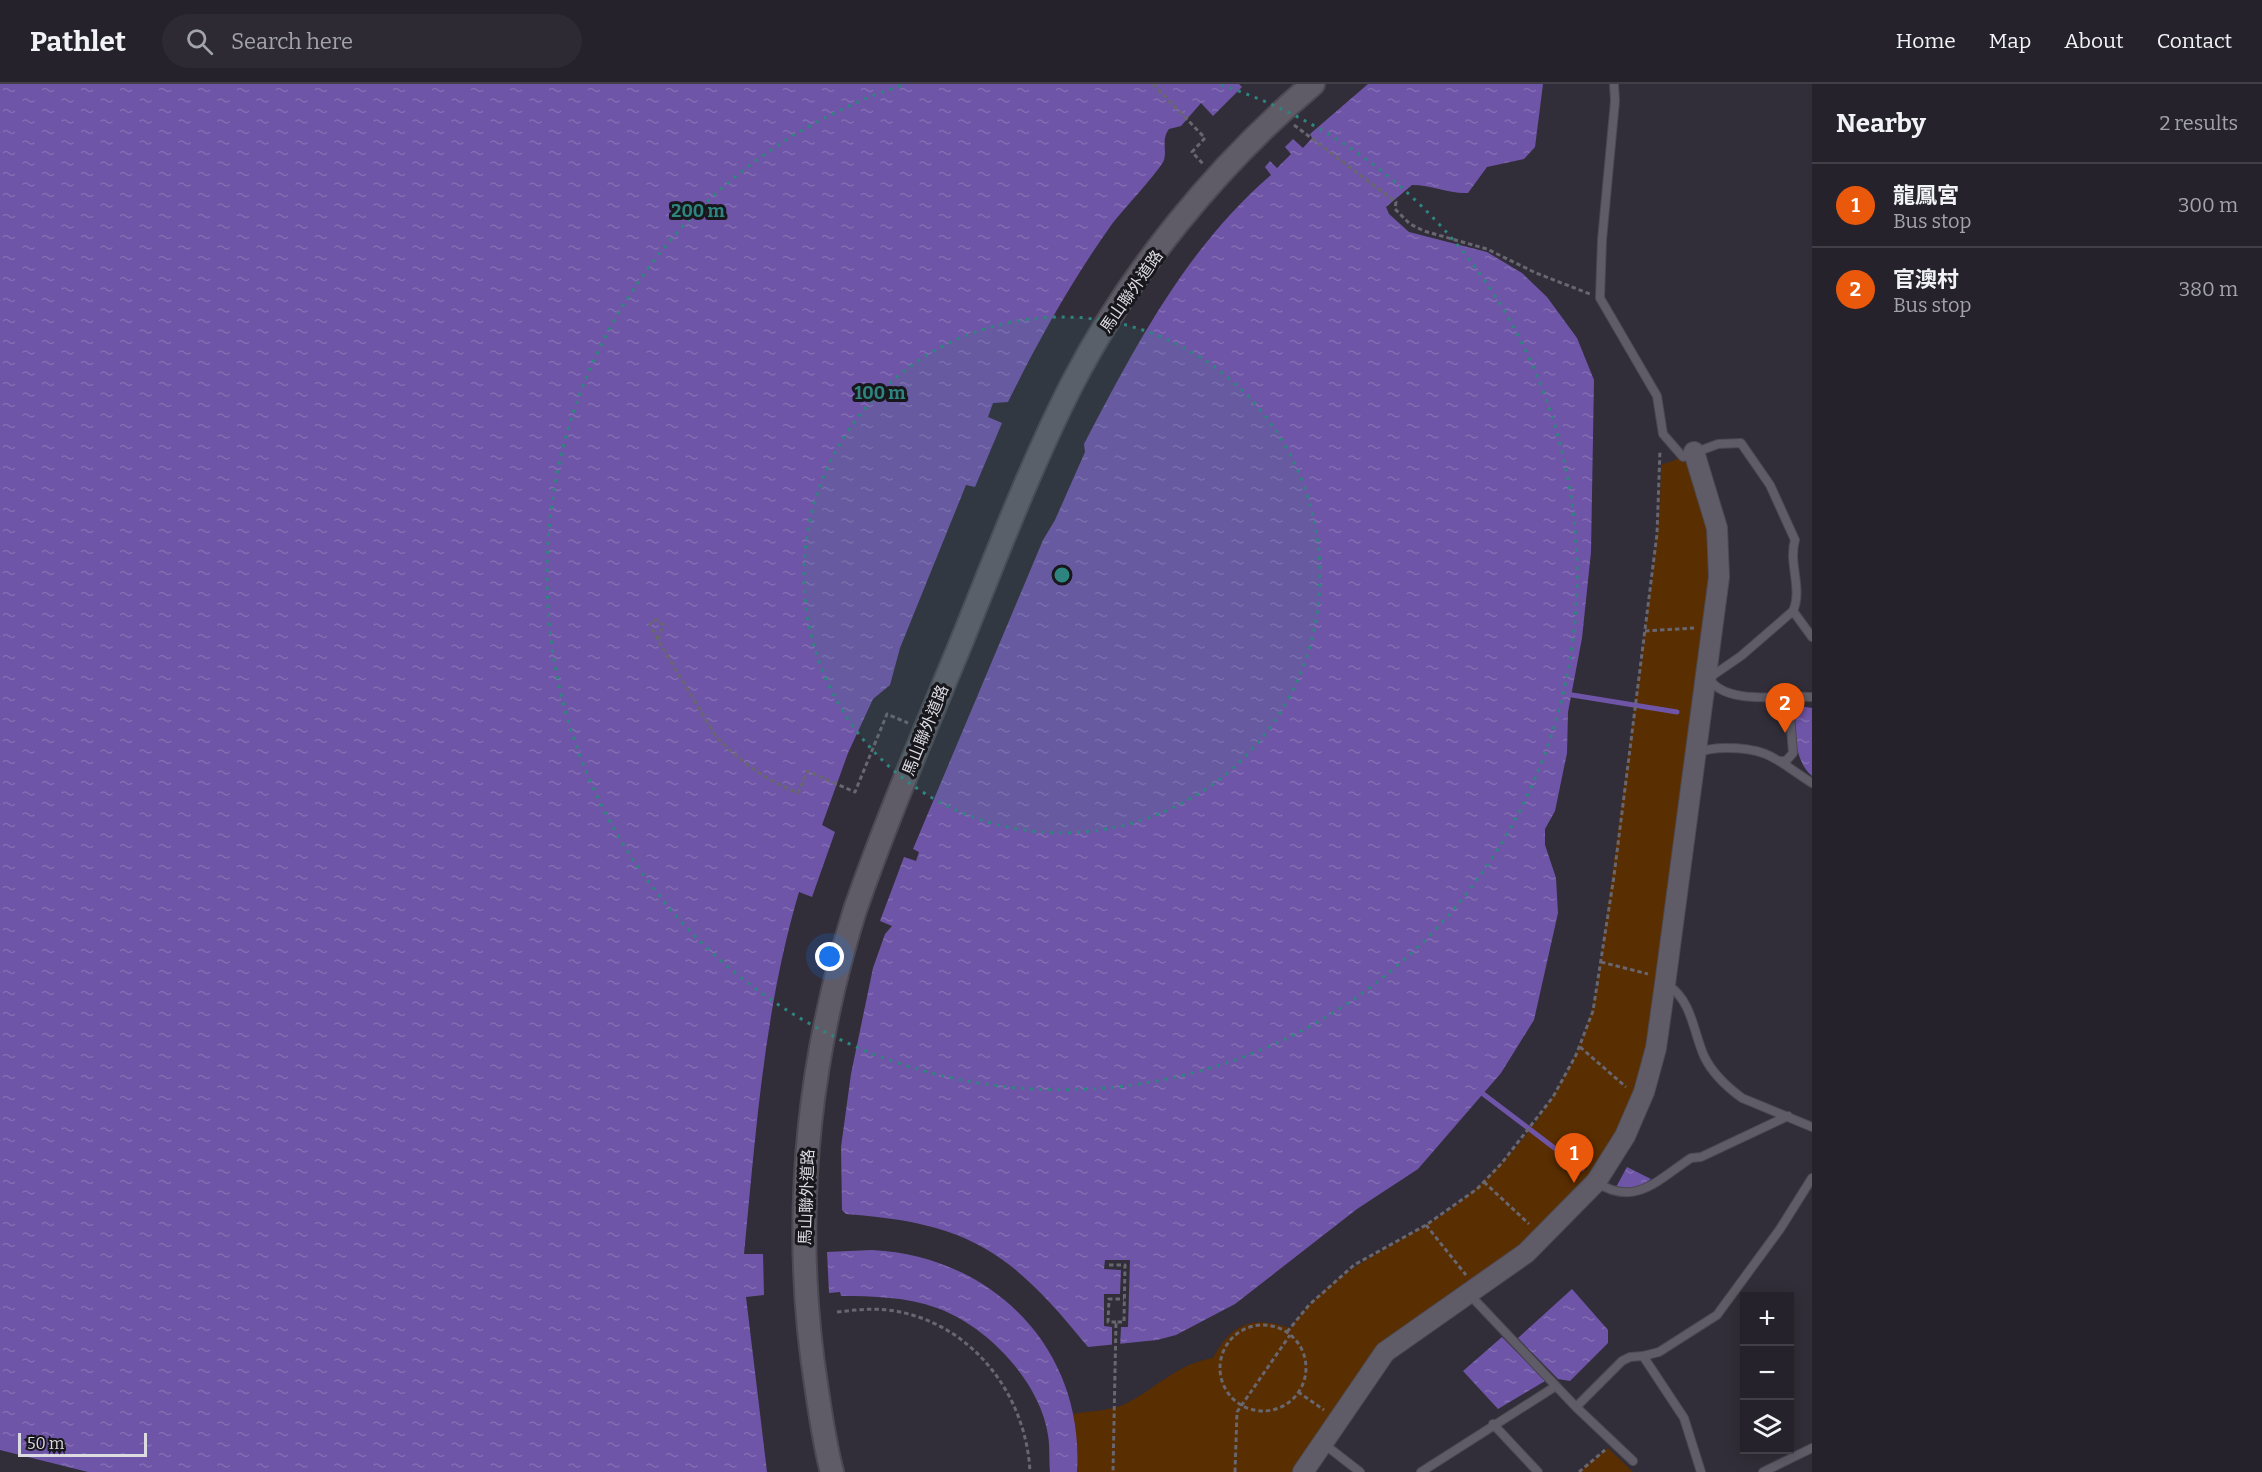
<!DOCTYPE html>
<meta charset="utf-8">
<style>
:root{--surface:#25222b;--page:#2d2a33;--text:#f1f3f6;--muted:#a3a4a9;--line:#423f47;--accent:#ea580c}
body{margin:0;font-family:Bitter,"Noto Sans TC",serif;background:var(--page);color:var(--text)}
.controls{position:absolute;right:18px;bottom:18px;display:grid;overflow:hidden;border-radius:0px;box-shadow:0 3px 15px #0003}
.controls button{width:54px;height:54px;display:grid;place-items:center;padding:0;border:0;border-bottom:2px solid var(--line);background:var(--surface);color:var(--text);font:30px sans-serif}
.scale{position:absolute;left:18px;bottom:15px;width:129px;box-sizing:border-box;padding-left:6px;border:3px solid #dcdbe2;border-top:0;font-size:16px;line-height:21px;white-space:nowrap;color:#dcdbe2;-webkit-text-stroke:4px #18171c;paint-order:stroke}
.you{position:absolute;left:830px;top:873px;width:21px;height:21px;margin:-15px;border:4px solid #fff;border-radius:50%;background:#1a73e8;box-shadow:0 0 0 9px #1a73e833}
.badge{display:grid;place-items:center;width:39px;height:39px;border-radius:50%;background:var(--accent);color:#fff;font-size:20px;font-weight:700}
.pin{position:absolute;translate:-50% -50px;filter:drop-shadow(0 2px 3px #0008)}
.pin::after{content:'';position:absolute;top:32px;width:21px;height:18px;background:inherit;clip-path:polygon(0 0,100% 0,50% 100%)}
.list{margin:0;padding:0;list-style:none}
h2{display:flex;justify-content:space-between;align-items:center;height:78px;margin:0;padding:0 24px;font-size:26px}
h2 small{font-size:20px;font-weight:400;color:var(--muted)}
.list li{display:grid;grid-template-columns:39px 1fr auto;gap:18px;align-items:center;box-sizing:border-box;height:84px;padding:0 24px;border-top:2px solid var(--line)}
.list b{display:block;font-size:22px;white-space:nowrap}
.list p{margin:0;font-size:20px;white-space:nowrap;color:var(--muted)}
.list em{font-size:20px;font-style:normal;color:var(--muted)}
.icon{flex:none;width:33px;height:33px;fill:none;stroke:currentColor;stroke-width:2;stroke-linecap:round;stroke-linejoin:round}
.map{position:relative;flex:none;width:1812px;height:1388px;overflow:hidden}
header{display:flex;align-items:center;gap:36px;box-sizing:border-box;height:84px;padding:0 30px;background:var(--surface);border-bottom:2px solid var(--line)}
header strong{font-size:28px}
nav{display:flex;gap:33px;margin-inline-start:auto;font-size:21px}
.search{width:420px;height:54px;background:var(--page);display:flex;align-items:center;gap:15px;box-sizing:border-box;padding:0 21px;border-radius:33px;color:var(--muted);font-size:22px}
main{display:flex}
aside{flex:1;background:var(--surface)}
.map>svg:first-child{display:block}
</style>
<header>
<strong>Pathlet</strong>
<div class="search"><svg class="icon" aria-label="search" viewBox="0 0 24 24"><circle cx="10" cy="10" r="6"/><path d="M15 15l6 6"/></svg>Search here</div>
<nav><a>Home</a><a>Map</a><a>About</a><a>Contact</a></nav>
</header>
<main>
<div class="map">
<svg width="1812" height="1388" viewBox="0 0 1812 1388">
<defs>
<pattern id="water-ripples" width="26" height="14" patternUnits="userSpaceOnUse" patternTransform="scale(1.5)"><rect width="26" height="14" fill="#6f55a7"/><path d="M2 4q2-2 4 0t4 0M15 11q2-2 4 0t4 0" fill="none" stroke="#836db3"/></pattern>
</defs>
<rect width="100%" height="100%" fill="#312e39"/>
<path fill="#592e00" d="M1683,373h4l30,71 -67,547 -67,124 -198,153 -82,120h-226l-5,-58c16,-3 36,-3 51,-9 32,-15 53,-41 90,-47 18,-34 39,-43 77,-30 38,-52 84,-72 137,-103 78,-47 155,-148 170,-238l55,-408 8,-74 1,-40z
M1608,1364l25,24h-54z"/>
<path fill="url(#water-ripples)" d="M0,0h1239l3,3 -29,29 -12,-13 -20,23 -12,3c-8,11 -2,19 -5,31 -3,9 -43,52 -52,64 -40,56 -74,117 -104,178l-15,1 -5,14 14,6 -27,64 -9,-2 -66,163 -10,37 -17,14 -25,54 -26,72 13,7 -23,65 -13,-5c-35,118 -43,240 -55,362h19l1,41 -18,2 21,175h-679l-88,-22z
M1368,0h175l-8,63 -11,12 -37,8 -19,26c-19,1 -36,-8 -56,-8l-26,22 3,7 20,18 78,20 35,21 25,24 30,41 17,42 -3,172 -9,86 -14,74 -1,41 -12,58 -10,18v16l11,33 2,35 -24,107 -33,53 -83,96 -61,40 -122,95 -59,31 -19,5 -69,7c-77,-95 -118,-124 -242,-133l-4,-4 -1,-63 10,-73 22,-106 12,-34 7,-8 -12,-5 24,-64 12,4 3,-9 -6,-3 13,-31 117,-278 12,-20 30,-68 -1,-8c51,-97 102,-196 187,-269l-6,-8 5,-6 7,7 14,-14 -6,-7 8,-8 10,9 9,-10 -2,-4z
M1794,621l18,3v68c-19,-16 -17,-48 -18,-71z
M1627,1083l24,12 -14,10h-22z
M872,1166c120,6 213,98 205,222h-27c-1,-12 0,-25 -2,-37 -8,-54 -61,-109 -111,-127 -30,-11 -64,-12 -96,-12l-1,-4 -11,1 -2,-41z
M1572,1205l36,41v13l-38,38 -12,-2 -40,-41z
M1502,1253l43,44 -47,28 -35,-38z"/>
<path fill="#312e39" d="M1105,1176h25l-2,67h-7l-1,20 -8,1v-21l-8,-1v-32h16l1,-24 -17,-1z"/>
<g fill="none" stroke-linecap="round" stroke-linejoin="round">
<path stroke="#6f55a7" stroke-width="5" d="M1566,610l111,18
M1478,1006l104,79"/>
<g stroke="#4c4952" stroke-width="10">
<path id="service" d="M1614,0l1,17 -13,139 -2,58 57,98 6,38 20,23 35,-13 23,-1 29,42 25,55c-7,23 8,49 -2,71l-52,45 -32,22
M1793,527l19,26
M1709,594c15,28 76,17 103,19
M1698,669c8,-4 18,-5 28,-5 44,0 50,12 86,35
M1780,677h6l7,-8 -4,-51 -8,-5
M1668,901c24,16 25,46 36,71 8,17 23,31 38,42l70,29
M1596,1098c39,26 63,-3 95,-24l10,-1 87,-41
M1643,1272l16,-4 58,-37 63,-86 32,-51
M1556,1302l20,21 46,-46 8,-4 13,-1 41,62 17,54
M1576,1323l57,54
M1493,1340l45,48
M1324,1360l36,28
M1421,1388l135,-86 -86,-91
M1763,1388l49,-24"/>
</g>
<g stroke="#4c4952" stroke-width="22">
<path id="tertiary" d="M1303,1388l82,-120 141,-99 70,-71 29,-46 19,-44 12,-44 9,-64 54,-407 -2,-49 -23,-76"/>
</g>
<g stroke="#4c4952" stroke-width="26">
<path id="secondary" d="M832,1388c-7,-26 -11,-54 -15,-81 -26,-162 -11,-324 38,-481 32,-92 71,-182 108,-272 34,-84 67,-171 108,-252 58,-113 145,-220 242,-302"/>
</g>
<path stroke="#68666f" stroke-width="3" stroke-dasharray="4.5 3" stroke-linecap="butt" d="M1153,0l52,54 -13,14 12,13
M1294,41l102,77 -1,7 15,15 14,7 63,18 49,24 54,21
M1645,547l49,-3
M658,556l5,-15 -6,-5 -5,1 -2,4 8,15 57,95c25,27 49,44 83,58l9,-22 48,21 32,-78 21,9
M1601,878l47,12
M1580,963l46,40
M1484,1098l45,42
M1426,1141l40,50
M1109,1181h16l-1,57h-8l-3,150
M837,1228c17,-2 34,-4 51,-2 81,10 138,82 142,162
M1116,1238h-8l1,-23h15
M1220 1284a43 43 0 1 1 86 0a43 43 0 1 1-86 0Z
M1287,1248l22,-27 45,-40 72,-40 51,-36 24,-25 52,-67 23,-42 17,-44 21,-135 43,-342 3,-84
M1298,1308l26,18
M1235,1388l2,-60 53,-77
M1579,1388l26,-22"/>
<use href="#service" stroke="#5f5c68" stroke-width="8"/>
<use href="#tertiary" stroke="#5f5c68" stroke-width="20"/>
<use href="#secondary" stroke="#5f5c68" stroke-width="22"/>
</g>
<circle cx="1062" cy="491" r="258" fill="#2e857f" fill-opacity=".12"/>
<g fill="none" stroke="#2e857f" stroke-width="3" stroke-dasharray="3 6">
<circle cx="1062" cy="491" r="258"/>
<path d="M1221 1A515 515 0 1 1 903 1"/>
</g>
<g text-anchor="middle" stroke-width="6" stroke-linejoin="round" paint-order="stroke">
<g font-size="16" fill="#dcdbe2" stroke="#18171c">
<text transform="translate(1131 207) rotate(-55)" y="6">馬山聯外道路</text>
<text transform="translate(925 646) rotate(-68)" y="6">馬山聯外道路</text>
<text transform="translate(806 1113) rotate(-88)" y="6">馬山聯外道路</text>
</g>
</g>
<circle cx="1062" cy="491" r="9" fill="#2e857f" stroke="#18171c" stroke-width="3"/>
<g font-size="18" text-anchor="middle" font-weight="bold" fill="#2e857f" stroke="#18171c" stroke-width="6" stroke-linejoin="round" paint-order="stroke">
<text x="698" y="133">200 m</text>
<text x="880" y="315">100 m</text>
</g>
</svg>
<div class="controls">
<button>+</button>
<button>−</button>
<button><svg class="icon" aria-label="layers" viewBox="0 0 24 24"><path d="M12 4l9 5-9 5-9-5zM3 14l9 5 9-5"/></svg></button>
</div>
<div class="scale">50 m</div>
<div class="you"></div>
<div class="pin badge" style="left:1574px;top:1099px">1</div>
<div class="pin badge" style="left:1785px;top:649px">2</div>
</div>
<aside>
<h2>Nearby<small>2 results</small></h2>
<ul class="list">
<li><span class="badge">1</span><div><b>龍鳳宮</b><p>Bus stop</p></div><em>300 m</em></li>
<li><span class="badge">2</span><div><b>官澳村</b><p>Bus stop</p></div><em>380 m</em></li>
</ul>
</aside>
</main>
